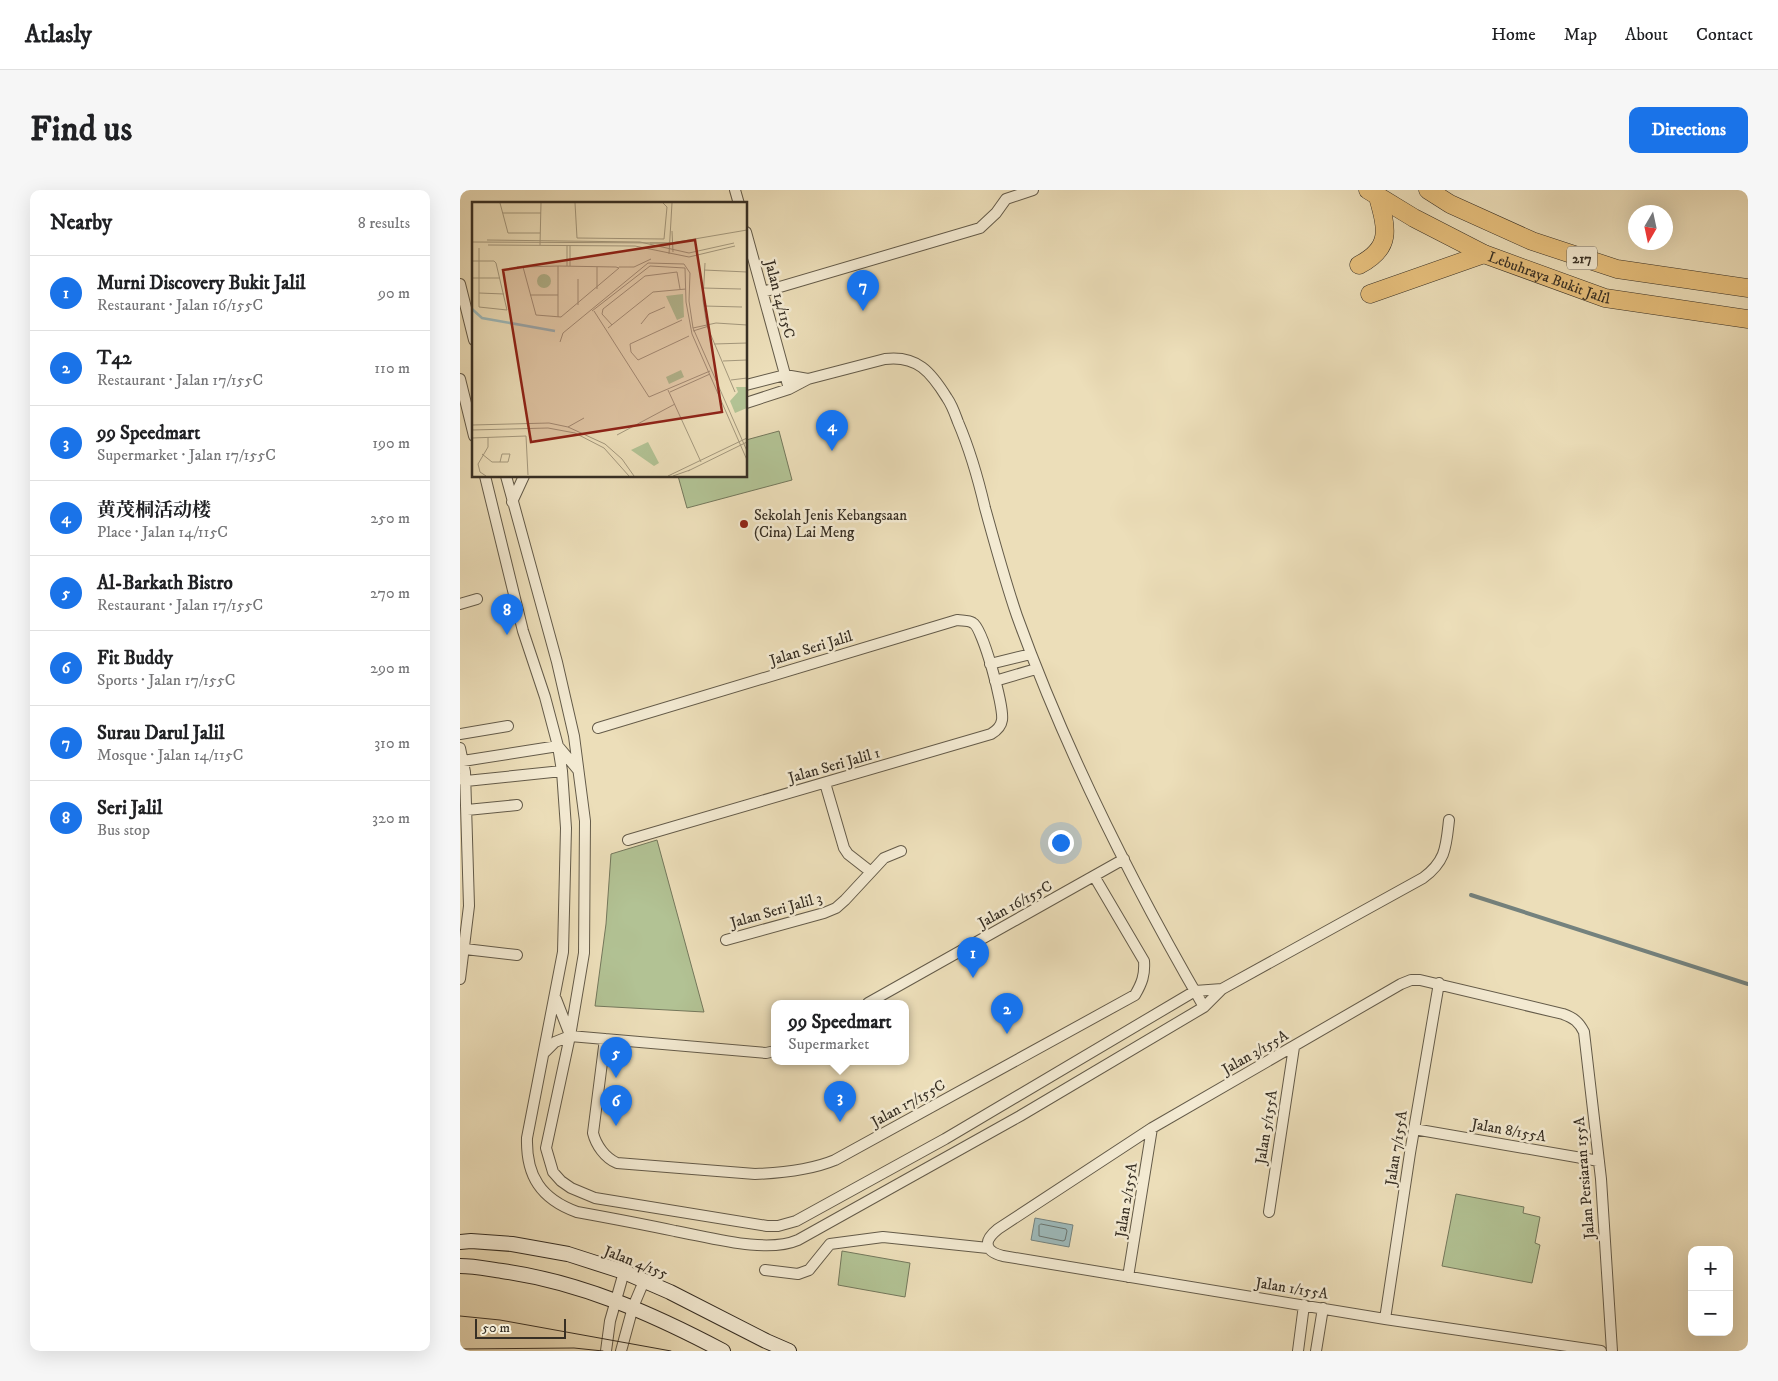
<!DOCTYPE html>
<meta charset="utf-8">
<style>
:root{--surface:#fff;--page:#f6f6f6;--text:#202124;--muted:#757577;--line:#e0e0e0;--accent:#1a73e8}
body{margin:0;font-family:"IM FELL DW Pica","Noto Serif SC",serif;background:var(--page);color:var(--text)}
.controls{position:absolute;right:15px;bottom:15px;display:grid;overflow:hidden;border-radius:10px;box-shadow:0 5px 20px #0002}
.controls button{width:45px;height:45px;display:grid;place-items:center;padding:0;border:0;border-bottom:1px solid var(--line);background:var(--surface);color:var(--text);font:25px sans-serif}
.compass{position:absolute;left:1168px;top:15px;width:45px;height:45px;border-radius:50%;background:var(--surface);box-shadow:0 5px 20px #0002;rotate:189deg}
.scale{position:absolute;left:15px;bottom:12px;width:91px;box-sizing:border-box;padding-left:5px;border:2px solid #372f24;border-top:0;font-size:14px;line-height:18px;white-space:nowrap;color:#372f24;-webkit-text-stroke:4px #f3ead2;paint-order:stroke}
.you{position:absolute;left:600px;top:652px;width:18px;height:18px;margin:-12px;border:4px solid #fff;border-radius:50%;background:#1a73e8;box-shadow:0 0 0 8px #1a73e833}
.badge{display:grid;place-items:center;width:32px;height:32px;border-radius:50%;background:var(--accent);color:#fff;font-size:16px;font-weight:700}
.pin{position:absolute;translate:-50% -41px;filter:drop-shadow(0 1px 2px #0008)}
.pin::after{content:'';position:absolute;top:26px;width:18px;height:15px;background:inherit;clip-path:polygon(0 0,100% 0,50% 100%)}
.popup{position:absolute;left:311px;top:810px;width:138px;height:65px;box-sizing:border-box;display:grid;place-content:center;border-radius:10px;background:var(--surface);filter:drop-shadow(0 1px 4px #0005);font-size:16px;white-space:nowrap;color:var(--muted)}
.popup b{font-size:19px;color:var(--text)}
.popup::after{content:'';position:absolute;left:50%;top:100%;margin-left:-10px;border:10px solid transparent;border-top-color:var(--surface)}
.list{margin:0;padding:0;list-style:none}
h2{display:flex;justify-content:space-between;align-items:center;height:65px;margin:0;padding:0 20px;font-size:21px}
h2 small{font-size:16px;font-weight:400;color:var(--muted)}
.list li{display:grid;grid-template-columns:32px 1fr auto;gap:15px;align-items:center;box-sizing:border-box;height:75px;padding:0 20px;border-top:1px solid var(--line)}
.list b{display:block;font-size:19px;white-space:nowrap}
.list p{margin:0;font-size:16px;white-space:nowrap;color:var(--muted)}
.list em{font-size:16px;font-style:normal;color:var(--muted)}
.map{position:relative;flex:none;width:1288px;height:1161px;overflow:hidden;border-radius:10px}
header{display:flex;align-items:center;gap:30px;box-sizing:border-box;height:70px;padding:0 25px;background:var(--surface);border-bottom:1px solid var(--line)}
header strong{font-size:24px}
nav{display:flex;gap:28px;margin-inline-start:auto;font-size:18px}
.intro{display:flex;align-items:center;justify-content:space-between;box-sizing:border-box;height:120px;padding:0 30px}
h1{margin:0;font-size:35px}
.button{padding:12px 22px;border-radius:10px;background:var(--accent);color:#fff;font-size:18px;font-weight:700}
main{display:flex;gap:30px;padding:0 30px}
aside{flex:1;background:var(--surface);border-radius:10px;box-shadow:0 5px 20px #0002}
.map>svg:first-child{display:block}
</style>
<header>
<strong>Atlasly</strong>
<nav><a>Home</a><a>Map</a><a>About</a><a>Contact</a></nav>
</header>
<div class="intro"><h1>Find us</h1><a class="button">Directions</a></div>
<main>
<aside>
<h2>Nearby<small>8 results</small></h2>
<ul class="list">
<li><span class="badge">1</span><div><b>Murni Discovery Bukit Jalil</b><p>Restaurant · Jalan 16/155C</p></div><em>90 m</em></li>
<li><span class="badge">2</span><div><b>T42</b><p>Restaurant · Jalan 17/155C</p></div><em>110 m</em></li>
<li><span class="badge">3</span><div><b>99 Speedmart</b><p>Supermarket · Jalan 17/155C</p></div><em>190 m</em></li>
<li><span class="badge">4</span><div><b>黄茂桐活动楼</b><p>Place · Jalan 14/115C</p></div><em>250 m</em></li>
<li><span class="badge">5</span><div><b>Al-Barkath Bistro</b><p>Restaurant · Jalan 17/155C</p></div><em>270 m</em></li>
<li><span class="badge">6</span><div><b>Fit Buddy</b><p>Sports · Jalan 17/155C</p></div><em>290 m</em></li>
<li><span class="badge">7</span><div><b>Surau Darul Jalil</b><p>Mosque · Jalan 14/115C</p></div><em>310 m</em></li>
<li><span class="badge">8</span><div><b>Seri Jalil</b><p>Bus stop</p></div><em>320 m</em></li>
</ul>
</aside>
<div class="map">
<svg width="1288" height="1161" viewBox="0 0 1288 1161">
<rect width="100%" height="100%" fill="#ecdeb9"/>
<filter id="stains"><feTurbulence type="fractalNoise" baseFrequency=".004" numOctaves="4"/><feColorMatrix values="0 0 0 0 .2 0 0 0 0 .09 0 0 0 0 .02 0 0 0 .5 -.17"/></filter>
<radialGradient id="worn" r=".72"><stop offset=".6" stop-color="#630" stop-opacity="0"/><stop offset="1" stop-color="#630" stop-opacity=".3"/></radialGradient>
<path fill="#b2c294" stroke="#74785c" d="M319,241l13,49 -105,28 -9,-32h68v-36z
M197,650l47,172 -109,-6 11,-82 5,-70z
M996,1004l68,13 -1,6 17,4 -5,26 5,2 -8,38 -90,-17z
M382,1061l68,12 -5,34 -67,-12z"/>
<path fill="#9db9ba" stroke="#74827e" d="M575,1028l38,7 -4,22 -38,-7z"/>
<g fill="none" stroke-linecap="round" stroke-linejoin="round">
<path stroke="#6a746f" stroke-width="1" d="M581,1034l25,5 1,2 -2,9 -2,1 -24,-5v-10z"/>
<path stroke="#74827e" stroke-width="4" d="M1011,705l277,89"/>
<g stroke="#645b49" stroke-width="12">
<path id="street" d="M275,0l4,14
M286,42l43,157
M0,94l14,56
M303,102l217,-64 16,-15 10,-14 27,-9
M0,189l14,57
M286,195l39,-10 23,4
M286,213l43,-14 19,-10 77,-20c32,-4 46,13 62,39 5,7 8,16 11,24 12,28 20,56 27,86 10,36 20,73 32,108 49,136 115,267 187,391
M25,286l38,155 22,66 13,49 4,25 4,57 -3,124 -36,186c-1,38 14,61 50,74 33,6 65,12 98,19 34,6 91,23 123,9l222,-124 184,-109 18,-18 201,-111c23,-17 23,-31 26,-58
M46,286l51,186 17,74 11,85 -1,132 -14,83 -24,112 7,24 8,9 10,7 24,10 172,28h11l18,-5 149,-82 250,-148 27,-2
M52,312l12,-26
M0,414l17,-5
M530,474l41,-10
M535,491l41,-12
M138,538l359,-108c5,1 11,0 16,3 10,5 31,84 29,97 -1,7 -6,11 -11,14l-363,106
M0,544l48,-8
M0,558l5,24 4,134 -9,73
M0,574l3,-3 95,-15 20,24
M0,589l6,2 96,-10
M365,593l19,65 4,6 23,18
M7,620l50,-5
M266,750l98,-27 12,-5 9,-8 39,-42 17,-7
M5,759l52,6
M96,809l14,36
M408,813l256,-144
M145,849l-12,94c3,12 12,25 24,30l138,11c26,-1 56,-4 80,-14l300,-165c7,-12 10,-20 9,-34l-50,-85
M85,862l10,-10 15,-6 196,17 9,-2
M954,939l185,32
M809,1022l25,-165
M305,1080l33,4 11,-4 21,-26 53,-7 105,11
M668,1087l24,-149
M925,1129l25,-166 29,-170
M146,1161l4,-30 14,-49
M161,1161l12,-44 11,-26
M838,1161l6,-46
M856,1161l7,-43
M1141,1161l-216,-32 -382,-63c-19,-5 -20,-15 -5,-27l154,-101 249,-144 10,-4h9l143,34c11,4 16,8 21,18l17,147 11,172"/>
</g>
<g stroke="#372f24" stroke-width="16">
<path id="secondary" d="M0,1052l11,-1 41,3 56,10 56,18 46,20 96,49 23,10
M0,1076c14,0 28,3 42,5 79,11 151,43 221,80"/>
</g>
<g stroke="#372f24" stroke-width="19">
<g id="highway">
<path id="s1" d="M908,0l46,28 70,36 121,44 143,21"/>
<path d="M968,0l22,14 82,37 85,28 131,19"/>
<path d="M899,75c33,-17 28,-36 19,-68"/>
<path d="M910,104l114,-40"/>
</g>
</g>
<use href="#street" stroke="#f3ead2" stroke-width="10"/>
<use href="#secondary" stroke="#f3ead2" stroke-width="14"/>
<use href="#highway" stroke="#e6bf7c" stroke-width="18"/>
<path stroke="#372f24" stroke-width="1" d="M0,1126l40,4 171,31
M0,1159l114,-1 29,3"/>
</g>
<circle fill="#8f2418" stroke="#f3ead2" stroke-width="2" cx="284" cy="334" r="5"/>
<g text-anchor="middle" stroke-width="5" stroke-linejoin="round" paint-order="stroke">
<rect fill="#f3ead2" stroke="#6f6758" stroke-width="1" x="1107" y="56.5" width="30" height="23" rx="4"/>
<g font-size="14" font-weight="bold" fill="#372f24">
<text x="1122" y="73">217</text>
</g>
<g font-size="15" fill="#372f24" stroke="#f3ead2">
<text dy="5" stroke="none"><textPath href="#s1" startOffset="202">Lebuhraya Bukit Jalil</textPath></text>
<text transform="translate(320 109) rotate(75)" y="5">Jalan 14/115C</text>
<text transform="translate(351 458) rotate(-17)" y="5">Jalan Seri Jalil</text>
<text transform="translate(374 575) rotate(-16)" y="5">Jalan Seri Jalil 1</text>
<text transform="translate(555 714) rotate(-29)" y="5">Jalan 16/155C</text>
<text transform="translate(316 720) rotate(-16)" y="5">Jalan Seri Jalil 3</text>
<text transform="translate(795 862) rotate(-30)" y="5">Jalan 3/155A</text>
<text transform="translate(448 913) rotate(-29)" y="5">Jalan 17/155C</text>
<text transform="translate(806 937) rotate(-81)" y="5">Jalan 5/155A</text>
<text transform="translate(1049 940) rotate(10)" y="5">Jalan 8/155A</text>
<text transform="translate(936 958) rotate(-81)" y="5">Jalan 7/155A</text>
<text transform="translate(1124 988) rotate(-95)" y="5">Jalan Persiaran 155A</text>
<text transform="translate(666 1010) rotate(-81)" y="5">Jalan 2/155A</text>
<text transform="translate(176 1072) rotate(21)" y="5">Jalan 4/155</text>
<text transform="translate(832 1098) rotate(9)" y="5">Jalan 1/155A</text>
</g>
<g font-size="15" fill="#372f24" stroke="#f3ead2" text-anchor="start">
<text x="294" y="330">Sekolah Jenis Kebangsaan<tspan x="294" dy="17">(Cina) Lai Meng</tspan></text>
</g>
</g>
<g transform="translate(12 12)">
<rect width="275" height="275" fill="#ecdeb9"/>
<path d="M65 79a7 7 0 1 1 14 0a7 7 0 1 1-14 0ZM211,92l1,23 -7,3 -11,-24zM209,168l3,7 -15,7 -3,-7zM264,185h11v21l-12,5 -5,-12 8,-9zM176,240l11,21 -5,3 -23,-16z" fill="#b2c294"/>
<path fill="none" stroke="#9db9ba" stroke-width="2.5" d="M0,107l10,9 73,13"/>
<path fill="none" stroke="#a4987d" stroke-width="1" d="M28,1l8,30h32M103,1l2,35 87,1 3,-32 -4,-4M31,11h38M200,29l1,21M15,38l153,2 49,11 45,-10M0,40l199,1 76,-13M178,41h21M16,43l147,1 54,11 46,-11M68,43l1,-42M95,43v21M98,43v21M197,52l3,-51M0,59h22l2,2 11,47 -28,-3v-59M233,61l-2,37 4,26 28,66M45,65h6l35,-1 58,1 3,1 -58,49 -25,-2 -13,-48M147,65h15l17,-8M232,68l43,2M0,76h28M106,77v26M231,86l38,1M125,87v-22M7,91l25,1M58,93h28M232,104l38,1M120,109l58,-45 35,2 1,34 6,32 55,126M122,109l55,86 61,-26M86,115v-51M210,118l-52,24 1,8 7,8 51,-24M169,122l8,-10 16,-7M140,123l-10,-11 1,-5 42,-33 32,-4 3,17M136,126l45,-36 33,-3M221,126l23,-5 31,2M221,129l16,-5M88,140l3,-9 85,-70 36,1 6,9 -1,28 4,27 54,123M242,142l33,-1M251,159l24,-1M259,178l16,-2M196,188l33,72M198,190l40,-18M0,223l77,-2 19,4 37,17 17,15 12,17M96,225l16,-9M0,228l76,-2 27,5 29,15 25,28M145,233l58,-31M0,236l54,-2 2,39M10,252l10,8h16l2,-8h-8l-2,8M216,269l59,-29M14,274l-6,-4 -2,-8 10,-17v-10M196,274l79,-38M201,274l17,-6"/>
<path fill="#8f2418" fill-opacity="0.15" stroke="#8f2418" stroke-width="2.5" d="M223,38l27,172 -191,30 -28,-172z"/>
<rect width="275" height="275" fill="none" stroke="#372f24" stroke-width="2.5"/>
</g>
<rect width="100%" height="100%" filter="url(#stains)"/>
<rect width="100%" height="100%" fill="url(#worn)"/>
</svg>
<div class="controls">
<button>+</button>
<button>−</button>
</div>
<svg class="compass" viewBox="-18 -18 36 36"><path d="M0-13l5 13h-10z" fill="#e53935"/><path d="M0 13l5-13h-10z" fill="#757577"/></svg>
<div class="scale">50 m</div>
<div class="you"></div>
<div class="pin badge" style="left:513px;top:788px">1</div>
<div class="pin badge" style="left:547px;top:844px">2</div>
<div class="pin badge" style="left:380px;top:932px">3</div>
<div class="popup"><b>99 Speedmart</b>Supermarket</div>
<div class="pin badge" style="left:372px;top:261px">4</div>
<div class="pin badge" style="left:156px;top:888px">5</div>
<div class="pin badge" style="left:156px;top:936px">6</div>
<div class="pin badge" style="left:403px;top:121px">7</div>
<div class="pin badge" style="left:47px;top:445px">8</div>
</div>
</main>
